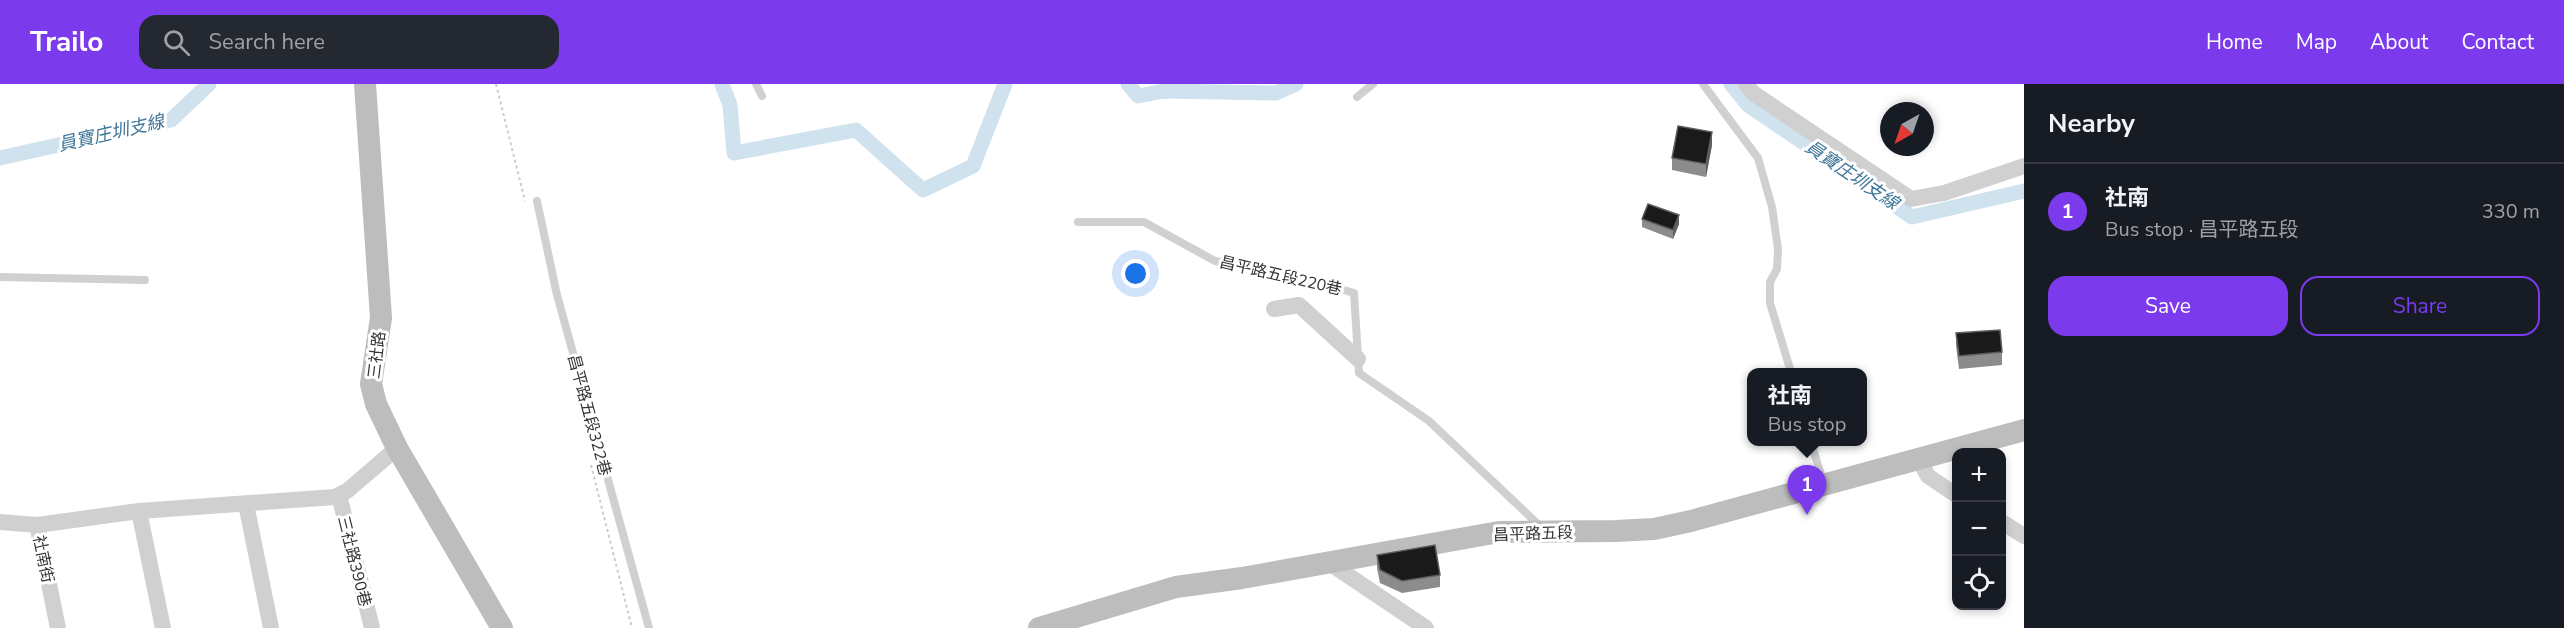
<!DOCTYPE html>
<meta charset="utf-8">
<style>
:root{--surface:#171b24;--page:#242831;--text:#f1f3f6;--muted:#9ea1a6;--line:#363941;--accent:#7c3aed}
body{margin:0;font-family:"Nunito Sans","Noto Sans TC",sans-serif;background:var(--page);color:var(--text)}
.controls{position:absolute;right:18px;bottom:18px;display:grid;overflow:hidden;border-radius:12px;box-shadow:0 3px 9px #0003}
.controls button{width:54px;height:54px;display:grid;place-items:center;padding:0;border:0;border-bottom:2px solid var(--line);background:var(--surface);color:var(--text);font:30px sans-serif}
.compass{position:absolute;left:1880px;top:18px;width:54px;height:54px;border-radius:50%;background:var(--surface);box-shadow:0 3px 9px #0003;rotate:220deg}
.you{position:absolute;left:1136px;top:190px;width:21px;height:21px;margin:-15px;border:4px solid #fff;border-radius:50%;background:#1a73e8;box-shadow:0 0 0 9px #1a73e833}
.badge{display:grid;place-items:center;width:39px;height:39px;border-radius:50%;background:var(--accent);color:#fff;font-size:20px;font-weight:700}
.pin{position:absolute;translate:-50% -50px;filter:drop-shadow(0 2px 3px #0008)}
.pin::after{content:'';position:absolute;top:32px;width:21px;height:18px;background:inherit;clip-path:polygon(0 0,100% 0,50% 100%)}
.popup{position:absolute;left:1747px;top:284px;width:120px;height:78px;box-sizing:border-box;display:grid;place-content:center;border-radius:12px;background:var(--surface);filter:drop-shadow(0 2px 4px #0005);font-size:20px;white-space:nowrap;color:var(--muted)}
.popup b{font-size:22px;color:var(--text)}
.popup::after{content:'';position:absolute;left:50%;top:100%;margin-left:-12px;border:12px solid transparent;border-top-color:var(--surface)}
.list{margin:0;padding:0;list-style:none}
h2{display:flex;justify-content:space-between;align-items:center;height:78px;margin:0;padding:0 24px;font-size:26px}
h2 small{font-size:20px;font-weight:400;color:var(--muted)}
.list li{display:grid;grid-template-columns:39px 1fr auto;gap:18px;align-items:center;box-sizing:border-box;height:96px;padding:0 24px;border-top:2px solid var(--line)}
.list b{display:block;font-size:22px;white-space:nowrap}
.list p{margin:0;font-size:20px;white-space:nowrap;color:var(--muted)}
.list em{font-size:20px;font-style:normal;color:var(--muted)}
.actions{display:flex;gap:12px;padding:18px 24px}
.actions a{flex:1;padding:14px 0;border:2px solid var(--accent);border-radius:18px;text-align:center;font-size:21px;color:var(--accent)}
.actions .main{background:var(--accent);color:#fff}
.icon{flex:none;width:33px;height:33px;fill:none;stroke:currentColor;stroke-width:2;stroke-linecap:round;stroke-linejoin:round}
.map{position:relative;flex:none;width:2024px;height:544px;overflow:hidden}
header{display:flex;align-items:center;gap:36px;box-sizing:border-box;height:84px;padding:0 30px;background:var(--accent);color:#fff}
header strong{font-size:28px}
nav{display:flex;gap:33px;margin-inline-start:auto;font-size:21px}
.search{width:420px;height:54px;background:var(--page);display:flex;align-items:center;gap:15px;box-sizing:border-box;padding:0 21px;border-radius:18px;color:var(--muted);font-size:22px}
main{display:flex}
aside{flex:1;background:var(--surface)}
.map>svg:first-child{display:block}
</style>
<header>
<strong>Trailo</strong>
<div class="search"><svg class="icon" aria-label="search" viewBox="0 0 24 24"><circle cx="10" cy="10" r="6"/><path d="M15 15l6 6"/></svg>Search here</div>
<nav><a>Home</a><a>Map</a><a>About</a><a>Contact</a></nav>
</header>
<main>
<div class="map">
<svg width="2024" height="544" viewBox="0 0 2024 544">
<rect width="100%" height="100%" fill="#fff"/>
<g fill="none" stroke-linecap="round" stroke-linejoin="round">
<path stroke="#cfe2ee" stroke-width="15" d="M722,0l8,21 4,48 122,-23 67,60 50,-24 32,-82
M1128,0l10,12 26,-5 112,2 20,-9
M1731,0l17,21 164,112 112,-26
M0,74l171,-38 38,-36"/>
<path stroke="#cdcdcd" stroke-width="2" stroke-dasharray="3 3" stroke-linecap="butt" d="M496,0l29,117
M591,381l41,163"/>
<path stroke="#d0d0d0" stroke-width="8" d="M756,0l6,12
M1703,0l55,74 14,49 6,42 -1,20 -7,13v21l21,69
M1357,13l16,-13
M537,117l20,94 92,333
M1078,138h66l71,39 75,13 64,19 5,80 70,48 113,107
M0,193l145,3
M1811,358l12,40"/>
<path stroke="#d0d0d0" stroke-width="16" d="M1746,0l7,9 158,106 33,-6 80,-27
M1274,225l25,-4 59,54
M1919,376l9,16 28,19
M339,411l33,133
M246,420l25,124
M139,427l24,117
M0,438l37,3 21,103
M2002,438l22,14
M37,441l102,-14 196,-14 12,-6 50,-43
M1328,478l98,66"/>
<path stroke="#bdbdbd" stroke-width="22" d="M365,0l16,234 -10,66 5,20 21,44 105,180
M1039,544l137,-41 66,-9 257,-46 117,-1 38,-2 37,-8 333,-91"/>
</g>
<path fill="#8c8c8c" d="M1712,61l-6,32 -34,-7v-12z
M1642,135l37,5 -6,15 -31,-12z
M1956,249l46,19v13l-43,4 -3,-23z
M1377,471l63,20v12l-38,6 -22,-10 -3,-15z"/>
<path fill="#5f5f5f" d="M1712,48v13l-6,32v-13z
M1679,131v9l-6,15v-9z"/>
<path fill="#1a1a1a" stroke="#5f5f5f" stroke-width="1.5" d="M1678,42l34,6 -6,32 -34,-6z
M1648,120l31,11 -6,15 -31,-11z
M2000,246l2,22 -43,4 -3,-23z
M1435,461l5,30 -38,6 -22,-11 -3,-15z"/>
<g text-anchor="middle" stroke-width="6" stroke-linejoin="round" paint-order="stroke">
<g font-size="16" fill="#333" stroke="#fff">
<text transform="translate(1281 191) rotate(13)" y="6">昌平路五段220巷</text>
<text transform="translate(376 271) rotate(-83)" y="6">三社路</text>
<text transform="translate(590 331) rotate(75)" y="6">昌平路五段322巷</text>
<text transform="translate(1533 449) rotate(-2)" y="6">昌平路五段</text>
<text transform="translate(44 475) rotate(78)" y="6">社南街</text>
<text transform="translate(355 477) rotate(76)" y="6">三社路390巷</text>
</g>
<g font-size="18" font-style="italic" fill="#3f7597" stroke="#fff">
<text transform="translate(111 49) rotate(-13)" y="6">員寶庄圳支線</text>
<text transform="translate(1852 91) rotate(34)" y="6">員寶庄圳支線</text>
</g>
</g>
</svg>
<div class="controls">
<button>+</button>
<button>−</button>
<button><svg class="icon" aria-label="locate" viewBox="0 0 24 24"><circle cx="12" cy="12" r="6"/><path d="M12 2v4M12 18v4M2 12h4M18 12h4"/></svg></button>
</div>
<svg class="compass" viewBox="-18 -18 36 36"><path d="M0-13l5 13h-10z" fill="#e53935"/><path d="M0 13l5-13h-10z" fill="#9ea1a6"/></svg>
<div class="you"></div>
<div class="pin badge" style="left:1807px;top:431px">1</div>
<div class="popup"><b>社南</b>Bus stop</div>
</div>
<aside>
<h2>Nearby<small></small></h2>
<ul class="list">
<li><span class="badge">1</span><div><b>社南</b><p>Bus stop · 昌平路五段</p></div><em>330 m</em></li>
</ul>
<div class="actions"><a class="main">Save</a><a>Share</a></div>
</aside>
</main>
